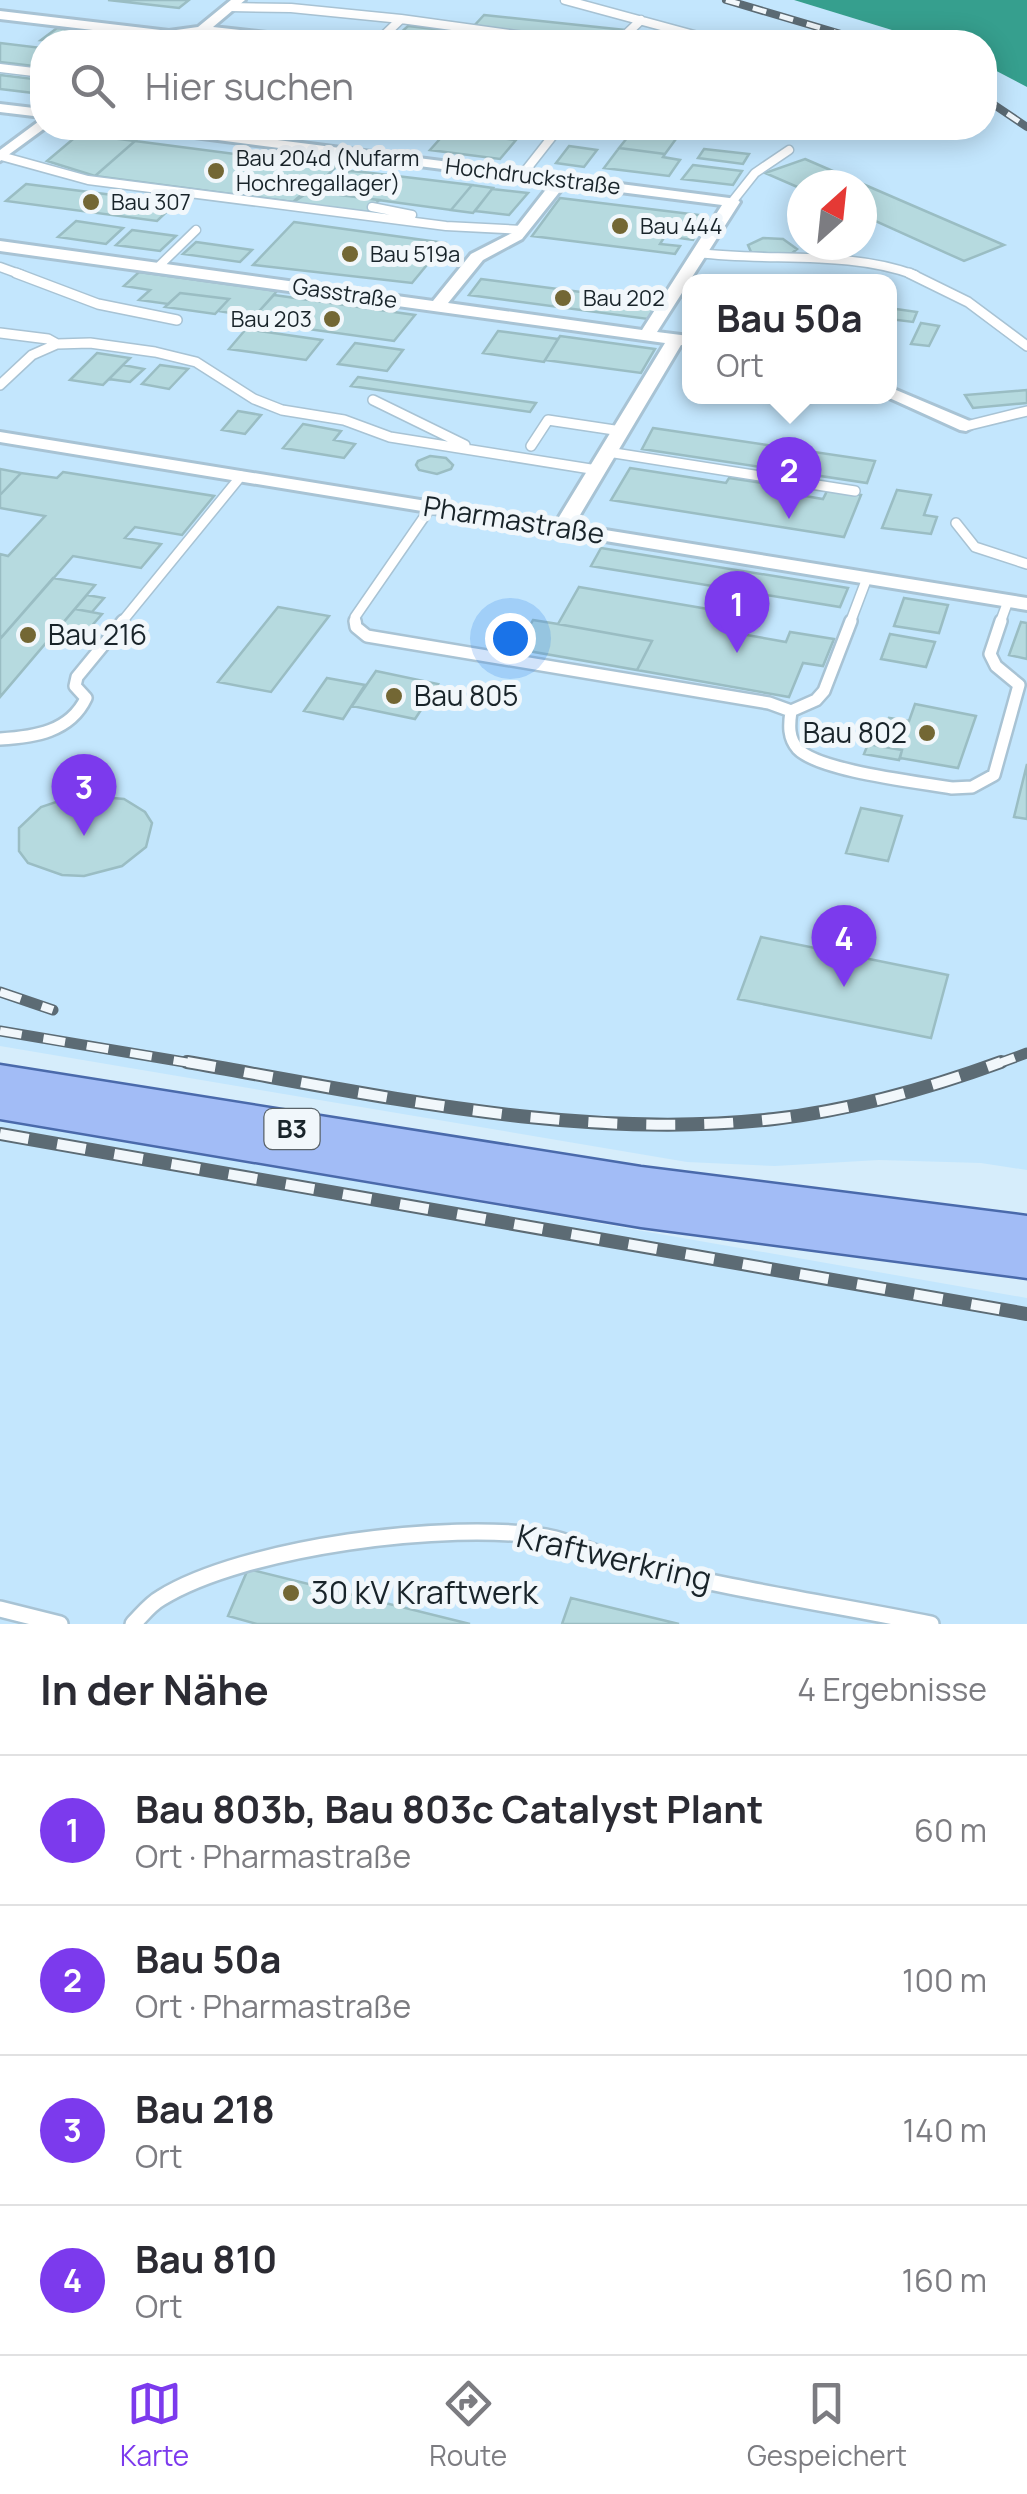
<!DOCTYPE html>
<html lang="de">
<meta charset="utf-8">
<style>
:root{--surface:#fff;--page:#f2f2f3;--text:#2b2b33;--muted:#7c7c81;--line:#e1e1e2;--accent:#7c3aed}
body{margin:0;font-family:Manrope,sans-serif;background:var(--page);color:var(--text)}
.compass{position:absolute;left:787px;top:170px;width:90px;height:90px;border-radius:50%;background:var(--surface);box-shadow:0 5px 25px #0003;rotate:27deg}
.you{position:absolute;left:510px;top:638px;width:35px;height:35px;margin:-25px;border:8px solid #fff;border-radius:50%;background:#1a73e8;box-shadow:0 0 0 15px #1a73e833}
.badge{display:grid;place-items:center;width:65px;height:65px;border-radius:50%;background:var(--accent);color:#fff;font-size:32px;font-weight:700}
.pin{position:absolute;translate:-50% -82px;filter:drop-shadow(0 2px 5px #0008)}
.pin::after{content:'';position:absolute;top:52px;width:35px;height:30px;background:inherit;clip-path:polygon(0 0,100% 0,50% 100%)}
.popup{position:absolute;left:682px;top:274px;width:215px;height:130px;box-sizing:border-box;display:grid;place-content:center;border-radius:20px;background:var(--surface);filter:drop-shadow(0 2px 8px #0005);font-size:32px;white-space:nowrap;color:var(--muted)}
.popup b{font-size:38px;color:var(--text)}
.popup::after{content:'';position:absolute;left:50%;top:100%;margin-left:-20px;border:20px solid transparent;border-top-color:var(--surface)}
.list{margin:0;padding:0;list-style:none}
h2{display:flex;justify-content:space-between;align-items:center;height:130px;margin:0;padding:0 40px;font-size:42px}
h2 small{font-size:32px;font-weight:400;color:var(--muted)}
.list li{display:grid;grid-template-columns:65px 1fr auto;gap:30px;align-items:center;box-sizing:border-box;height:150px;padding:0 40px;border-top:2px solid var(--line)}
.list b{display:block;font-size:38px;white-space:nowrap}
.list p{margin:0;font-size:32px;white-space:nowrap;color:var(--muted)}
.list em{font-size:32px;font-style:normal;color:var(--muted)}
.icon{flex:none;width:55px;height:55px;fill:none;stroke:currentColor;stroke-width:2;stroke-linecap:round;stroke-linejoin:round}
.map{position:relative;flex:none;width:1027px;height:1624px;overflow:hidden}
.search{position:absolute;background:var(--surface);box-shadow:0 5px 25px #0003;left:30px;right:30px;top:30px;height:110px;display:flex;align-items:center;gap:25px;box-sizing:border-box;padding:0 35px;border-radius:40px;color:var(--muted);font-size:38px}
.sheet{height:730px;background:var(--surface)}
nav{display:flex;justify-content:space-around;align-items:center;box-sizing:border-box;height:140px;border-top:2px solid var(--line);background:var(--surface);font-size:28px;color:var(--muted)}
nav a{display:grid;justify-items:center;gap:5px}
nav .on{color:var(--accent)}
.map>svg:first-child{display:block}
</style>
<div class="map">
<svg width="1027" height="1624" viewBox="0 0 1027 1624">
<rect width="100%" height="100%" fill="#d6edfb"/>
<path fill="#c3e6fd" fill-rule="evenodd" d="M0,0h794l137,42h-889v86h942l1,-63 42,22v1083l-46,-7 -102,-3 -104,6 -88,-4 -687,-116zM802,185h60v60h-60zM689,282h200v114h-200z
M0,1119l1027,179v326h-1027z"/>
<path fill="#369f8e" d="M794,0h233v87l-42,-22 -1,-23h-53z"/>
<path fill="#b6dadf" stroke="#9abdc3" stroke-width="2.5" d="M108,0h81l-10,8z
M484,15l141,15 -14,12 -138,-15z
M408,26l86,10 -7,6 -90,-6z
M57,28l11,1 -4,3 76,6 -6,4 -93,-2z
M0,43l42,5v19l-42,-5z
M0,75l42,5v14l-42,-5z
M253,128h68l-8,8z
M635,128h49l-19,26 -46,-6z
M447,131l69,9 -16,19 -70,-9z
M79,134l56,7 -40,35 -48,-15z
M135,141l201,26 -29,28h-6l-8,7 -198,-26z
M569,146l28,4 -13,17 -28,-4z
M619,148l46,6 -2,3 17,3 -11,16 -65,-8z
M704,149l45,5 -6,10 -45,-6z
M805,159l199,86 -40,16 -102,-46v-30h-60v4l-37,-16z
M693,165l49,6 -9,14 -51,-6z
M349,171l14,1 109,13 -21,25 -124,-17z
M26,184l150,19 -19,18 -151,-20z
M472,185l21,3 -20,25 -22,-3z
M492,189l36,4 -19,22 -34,-4z
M312,190l28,5 39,5 -12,13 -75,-10z
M560,198l147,18 -14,24 -28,-4 -5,8 20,2 -5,8 -143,-18z
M76,221l47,7 -17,16 -48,-7z
M294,222l151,21 -33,40 -159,-18z
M132,230l44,6 -16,15 -44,-6z
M763,238l20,1 14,10 -7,6 -39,-3 -3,-7z
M196,242l56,8 -12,12 -57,-8z
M139,272l138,19 -23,26 -36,-6 11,-12 -49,-6 -12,11 -29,-4 11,-10 -26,-4z
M481,279l177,23 -10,17 -179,-24z
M180,293l49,6 -14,15 -50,-7z
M274,295l141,20 -21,26 -144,-20z
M889,308l28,4 -4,10 -24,-3z
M921,323l18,3 -10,20 -18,-2z
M246,329l76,11 -16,20 -77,-11z
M498,331l60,8 -14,23 -61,-9z
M560,336l95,13 -14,24 -96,-13z
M355,343l48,7 -16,21 -49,-7z
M97,353l33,5 -27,27 -33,-5z
M123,365l21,4 -14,13 -21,-3z
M160,365l28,4 -19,20 -27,-5z
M358,377l178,26 -6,9 -179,-26z
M1027,390v13l-54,5 -8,-13z
M238,411l23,4 -16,19 -23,-4z
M303,424l38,7 -7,9 21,4 -11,14 -61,-10z
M653,428l222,33 -8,22 -225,-34z
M430,456l16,2 7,7 -2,4 -14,5 -18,-4 -3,-5 2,-4z
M630,468l96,15 3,-5 67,10 -3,6 30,5 5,-10 33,6 -17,42 -233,-37z
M0,469l21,4 -21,22z
M63,472l151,24 -32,39 -47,-8 -10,11 36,6 -20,24 -68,-12 -73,83v-85l8,2 37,-40 -45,-8v-13l21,-22 36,5z
M897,490l34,5 -7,20 13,2 -6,17 -49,-6z
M601,548l247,40 -8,19 -249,-41z
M53,578l42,7 -95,112v-58z
M579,587l170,29 -8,18 45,8 4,-10 44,7 -11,27 -20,-3 -14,34 -152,-27 15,-29 -94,-17z
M87,595l17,3 -12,14 -17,-3z
M904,598l44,7 -9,28 -45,-7z
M278,607l51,9 -58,76 -53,-10z
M75,609l27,5 -19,22 -27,-5z
M533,620l25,4 94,17 -15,29 -120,-21z
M1021,622l6,1v36l-18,-4z
M890,634l45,8 -9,25 -45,-8z
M376,671l62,13 -23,35 -63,-13z
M327,678l38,7 -22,34 -39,-8z
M915,704l61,12 -18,52 -58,-10 2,-8 -24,-4 11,-28 20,3z
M868,744l34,6 -3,10 -35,-6z
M1027,764v55l-13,-2z
M77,795l47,4 21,13 7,11 -6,24 -24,19 -38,10 -22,-1 -34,-12 -9,-12v-23l22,-21z
M861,808l41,8 -14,45 -42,-8z
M761,937l187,38 -17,63 -193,-39z
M248,1569l222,55h-213l-29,-8z
M571,1598l108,26h-117z"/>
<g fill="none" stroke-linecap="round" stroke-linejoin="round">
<g stroke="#a8c3d4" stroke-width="11">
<path id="service-far3" d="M565,0l155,42
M230,7l61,1 110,11
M377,42l24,-23 123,17
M618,42l23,-22
M0,68l42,5
M1,156l87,24 358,46 76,4
M522,175l33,-42 -20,-5
M732,202l23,-29 34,-23
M372,207l40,8
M699,253c72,9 149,-3 216,22
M0,267l22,8
M158,267l38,-37"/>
</g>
<g stroke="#a8c3d4" stroke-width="12">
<path id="service-far2" d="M16,273l82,31 79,16
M909,273l59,29 59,44
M0,333l48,6 9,5
M0,385l32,-30 25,-11 33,-1 65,9 41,10 58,37 28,11 62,10 46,17 207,33
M373,400l92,45
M966,426l61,-15
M531,446l17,-26 73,11
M608,452l247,39
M956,523l19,24 52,17
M121,623l120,-147
M356,623l-1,-6 76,-110
M850,623l17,-45
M1000,623l8,-22"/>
</g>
<g stroke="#a8c3d4" stroke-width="16">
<path id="service-far1" d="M355,621l1,6 11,9 402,67 22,8
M851,621l-27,70 -8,9 -25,11c-2,14 -3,27 7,38 21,22 120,33 154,39l20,-1 22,-12 25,-90 -23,-19 -6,-12 11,-33
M0,739c34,-2 70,-7 86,-41l-11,-12 2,-9 46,-56"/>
</g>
<g stroke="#a8c3d4" stroke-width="20">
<path id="service" d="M0,1609l60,15
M133,1624c9,-9 17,-20 28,-26 82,-51 290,-78 385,-61 28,5 53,19 80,26 100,25 203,41 305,61"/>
</g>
<g stroke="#a8c3d4" stroke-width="6">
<path id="minor" d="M231,0h14l-32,27 98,11 7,4h-38l-78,-8 -33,5 -169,-20v-8l169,20 29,-4z
M0,104l42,5v8l-42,-5z
M42,119l3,9 -45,33v-11z
M149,128h36l552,71 3,3 -83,130 32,4v10l-8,-1 -107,180 453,73v12l-1027,-168v-10l556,90 109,-179 -665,-92v-10l433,60 38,-47 41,-21 39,-50 -395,-51zM565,185l157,20 -80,125 -194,-27 35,-43 39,-21z
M889,387l83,35 3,4 -9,5 -6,-1 -75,-34h4z"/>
</g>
<g stroke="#4a6aab" stroke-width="5">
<path id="primary" d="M0,1065l641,102 386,49v62l-386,-51 -641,-108z"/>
</g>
<use href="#service-far3" stroke="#fff" stroke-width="8"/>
<use href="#service-far2" stroke="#fff" stroke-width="9"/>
<use href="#service-far1" stroke="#fff" stroke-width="11"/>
<use href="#service" stroke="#fff" stroke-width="15"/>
<use href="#minor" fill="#fff" fill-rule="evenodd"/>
<use href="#primary" fill="#a2bcf6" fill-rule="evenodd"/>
<g stroke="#5c6b74" stroke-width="8">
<path id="rail-far2" d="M726,0l142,42
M984,98l43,29"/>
</g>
<g stroke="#5c6b74" stroke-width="11">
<path id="rail-far1" d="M0,992l53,18
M0,1031l202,34
M994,1065l33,-12"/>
</g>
<g stroke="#5c6b74" stroke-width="14">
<path id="rail" d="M187,1062c191,33 392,79 587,57 78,-9 153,-30 227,-57
M0,1134l1027,180"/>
</g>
<use href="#rail-far2" stroke="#f1f7fb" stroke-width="5" stroke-dasharray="14" stroke-linecap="butt"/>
<use href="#rail-far1" stroke="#f1f7fb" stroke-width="8" stroke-dasharray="22" stroke-linecap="butt"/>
<use href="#rail" stroke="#f1f7fb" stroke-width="10" stroke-dasharray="29" stroke-linecap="butt"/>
</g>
<g fill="#736734" stroke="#f1f7fb" stroke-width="4">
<circle cx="216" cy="171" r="10"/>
<circle cx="91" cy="202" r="10"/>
<circle cx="620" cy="226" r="10"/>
<circle cx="350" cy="254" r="10"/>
<circle cx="563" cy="298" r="10"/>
<circle cx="332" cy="319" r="10"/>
<circle cx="28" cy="635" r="10"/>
<circle cx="394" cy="696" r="10"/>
<circle cx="927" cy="733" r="10"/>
<circle cx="291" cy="1593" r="10"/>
</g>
<g text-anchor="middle" stroke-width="10" stroke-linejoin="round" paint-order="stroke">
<g font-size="22" fill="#19242a" stroke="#f1f7fb" text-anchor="start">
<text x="236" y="166">Bau 204d (Nufarm<tspan x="236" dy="25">Hochregallager)</tspan></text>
<text x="111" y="210">Bau 307</text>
<text x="640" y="234">Bau 444</text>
<text x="370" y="262">Bau 519a</text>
<text x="583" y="306">Bau 202</text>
<text x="312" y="327" text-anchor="end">Bau 203</text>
</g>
<g font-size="22" fill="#19242a" stroke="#f1f7fb">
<text transform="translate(533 176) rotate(7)" y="8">Hochdruckstraße</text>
<text transform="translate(345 293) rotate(8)" y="8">Gasstraße</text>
</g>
<rect fill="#f1f7fb" stroke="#5a6369" stroke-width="2.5" x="264.5" y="1109" width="55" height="40" rx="8"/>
<g font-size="25" font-weight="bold" fill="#19242a">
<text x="292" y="1138">B3</text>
</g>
<g font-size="28" fill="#19242a" stroke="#f1f7fb">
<text transform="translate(514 520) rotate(9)" y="10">Pharmastraße</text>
</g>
<g font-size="28" fill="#19242a" stroke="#f1f7fb" text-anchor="start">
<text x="48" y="645">Bau 216</text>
<text x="414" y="706">Bau 805</text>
<text x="907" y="743" text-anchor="end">Bau 802</text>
</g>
<g font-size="32" fill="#19242a" stroke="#f1f7fb">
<text transform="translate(614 1558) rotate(13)" y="11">Kraftwerkring</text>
</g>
<g font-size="32" fill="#19242a" stroke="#f1f7fb" text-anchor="start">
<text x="311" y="1604">30 kV Kraftwerk</text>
</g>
</g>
</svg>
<svg class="compass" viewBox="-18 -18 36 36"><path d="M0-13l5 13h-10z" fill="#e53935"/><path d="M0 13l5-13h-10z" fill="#7c7c81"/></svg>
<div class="you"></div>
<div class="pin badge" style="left:737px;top:653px">1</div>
<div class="pin badge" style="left:789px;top:519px">2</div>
<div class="popup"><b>Bau 50a</b>Ort</div>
<div class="pin badge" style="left:84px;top:836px">3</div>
<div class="pin badge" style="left:844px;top:987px">4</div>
<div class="search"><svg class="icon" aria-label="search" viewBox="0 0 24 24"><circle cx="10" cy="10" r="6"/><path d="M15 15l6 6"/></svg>Hier suchen</div>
</div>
<section class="sheet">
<h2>In der Nähe<small>4 Ergebnisse</small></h2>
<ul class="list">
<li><span class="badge">1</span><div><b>Bau 803b, Bau 803c Catalyst Plant</b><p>Ort · Pharmastraße</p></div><em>60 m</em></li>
<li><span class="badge">2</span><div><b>Bau 50a</b><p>Ort · Pharmastraße</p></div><em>100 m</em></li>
<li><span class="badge">3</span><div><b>Bau 218</b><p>Ort</p></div><em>140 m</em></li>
<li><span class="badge">4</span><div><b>Bau 810</b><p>Ort</p></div><em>160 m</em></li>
</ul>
</section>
<nav>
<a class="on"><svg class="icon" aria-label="map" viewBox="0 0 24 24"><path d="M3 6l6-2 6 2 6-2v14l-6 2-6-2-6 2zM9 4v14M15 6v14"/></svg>Karte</a>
<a><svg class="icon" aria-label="directions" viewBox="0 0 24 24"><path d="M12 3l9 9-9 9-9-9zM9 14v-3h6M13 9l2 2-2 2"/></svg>Route</a>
<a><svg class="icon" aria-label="saved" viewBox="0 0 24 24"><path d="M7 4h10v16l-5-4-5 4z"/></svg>Gespeichert</a>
</nav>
